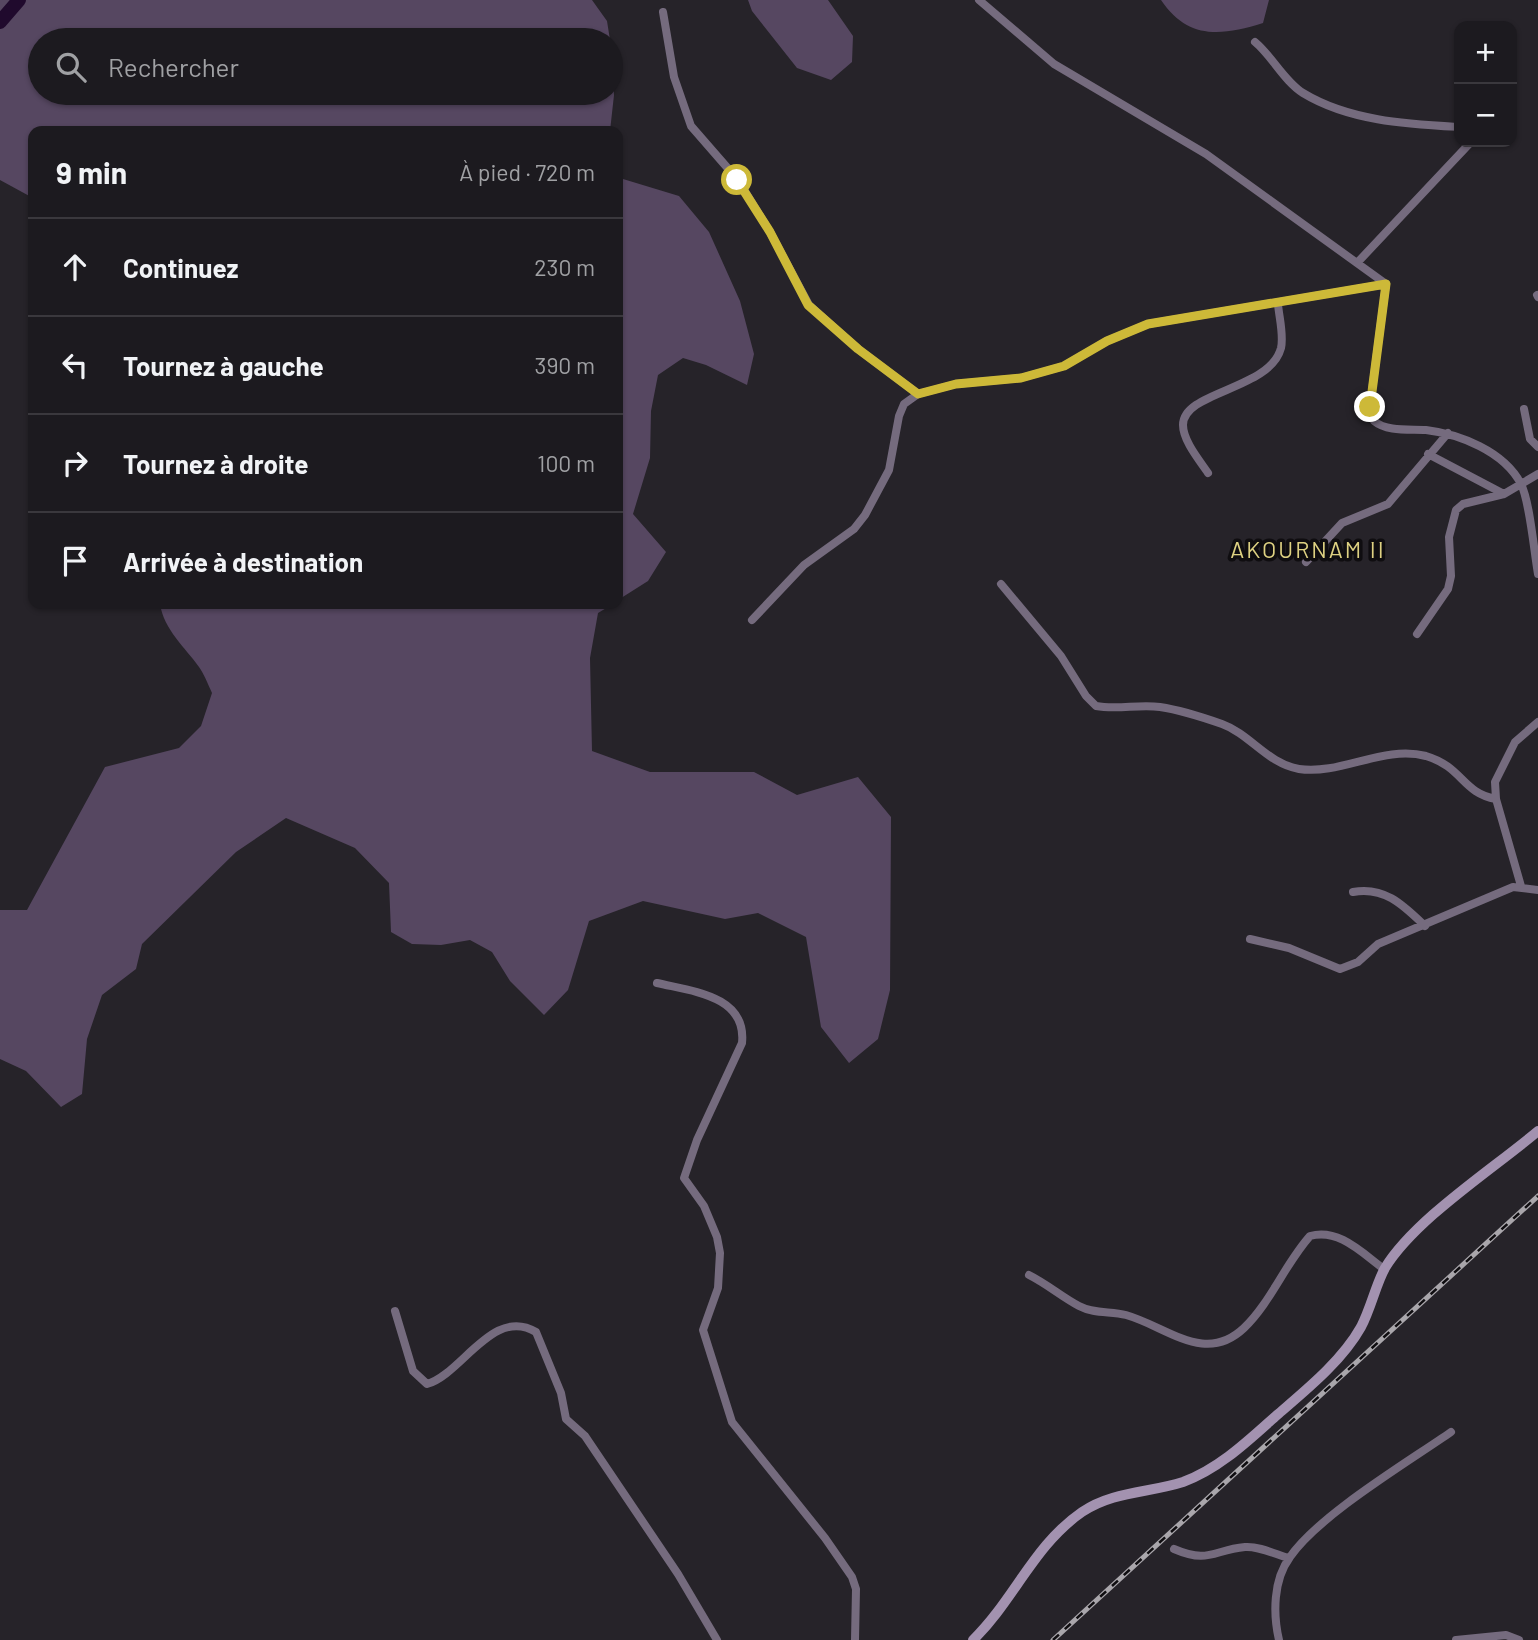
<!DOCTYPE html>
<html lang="fr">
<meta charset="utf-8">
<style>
:root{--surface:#1c1a1f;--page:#252328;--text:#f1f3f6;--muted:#a0a1a4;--line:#3a383d}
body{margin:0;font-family:Barlow,sans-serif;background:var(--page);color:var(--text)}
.controls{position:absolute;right:21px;top:21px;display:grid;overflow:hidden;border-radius:14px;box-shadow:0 2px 5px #0004}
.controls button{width:63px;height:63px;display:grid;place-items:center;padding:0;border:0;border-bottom:2px solid var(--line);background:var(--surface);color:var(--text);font:35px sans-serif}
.stop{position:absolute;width:21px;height:21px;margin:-16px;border:5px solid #cdb938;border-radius:50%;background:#fff}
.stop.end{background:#cdb938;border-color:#fff;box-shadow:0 2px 7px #0008}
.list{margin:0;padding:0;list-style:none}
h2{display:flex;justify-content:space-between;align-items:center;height:91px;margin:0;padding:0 28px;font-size:30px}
h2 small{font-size:23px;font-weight:400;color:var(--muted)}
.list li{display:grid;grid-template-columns:46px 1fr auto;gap:21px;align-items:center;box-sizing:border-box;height:98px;padding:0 28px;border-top:2px solid var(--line)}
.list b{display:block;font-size:26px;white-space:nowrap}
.list em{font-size:23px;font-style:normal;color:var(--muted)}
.icon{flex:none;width:38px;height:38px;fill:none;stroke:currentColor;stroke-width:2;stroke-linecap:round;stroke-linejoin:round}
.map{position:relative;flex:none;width:1538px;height:1640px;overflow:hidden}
.search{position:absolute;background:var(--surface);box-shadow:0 2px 5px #0004;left:28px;top:28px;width:595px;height:77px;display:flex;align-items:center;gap:18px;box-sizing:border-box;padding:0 24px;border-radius:38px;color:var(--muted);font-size:26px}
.panel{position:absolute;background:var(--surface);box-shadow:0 2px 5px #0004;left:28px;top:126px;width:595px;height:483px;border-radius:14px}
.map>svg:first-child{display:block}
</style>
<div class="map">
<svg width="1538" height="1640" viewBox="0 0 1538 1640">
<rect width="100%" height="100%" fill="#262329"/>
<path fill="#564761" d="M0,0h592l15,21 3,19h-570v53h571v-43l3,45 -4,36h-577v67l-33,-18z
M748,0h80l25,36 -1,26 -21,18 -34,-12 -45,-57z
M1161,0h108l-6,23c-42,13 -75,17 -102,-23z
M618,171l5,8 56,17 30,36 31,69 14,53 -7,31 -41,-20 -23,-7 -25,17 -7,36 -1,47 -17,56 33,38 -18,29 -30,19z
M160,604h453l-15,9 -8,45 2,93 58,21h104l43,23 61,-18 33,40 -1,173 -12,49 -29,24 -28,-36 -15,-90 -48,-24 -33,6 -82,-18 -54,20 -21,69 -24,25 -34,-34 -18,-29 -22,-12 -29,5 -29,-1 -21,-12 -2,-49 -34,-35 -69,-30 -50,34 -94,92 -6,25 -34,26 -15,44 -5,55 -21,13 -35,-36 -26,-12v-149h27l78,-143 74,-19 22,-22 11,-33c-4,-9 -8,-19 -13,-26 -14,-20 -35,-37 -39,-63z"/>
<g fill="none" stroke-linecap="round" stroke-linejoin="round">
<path stroke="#200a2d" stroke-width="14" d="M0,22l19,-22"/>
<path stroke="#756b7e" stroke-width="8" d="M979,0l75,64 152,90 180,130
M663,12l11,65 17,49 47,54 32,52 39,73 49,44 60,45
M1255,42c17,14 29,39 48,51 46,28 104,31 156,34
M1357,263l114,-121
M1386,284l-16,122 4,15c13,11 35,8 52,9 33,4 78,21 95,54 9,18 13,68 17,90
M1537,295l1,2
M1524,409l6,30 8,8
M1428,454l76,40
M1208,473c-8,-12 -25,-32 -25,-48 0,-34 87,-35 98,-77 3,-13 -2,-31 -3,-44
M1306,562l36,-39 46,-19 60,-71
M1001,584l60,72 25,40 10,10c21,4 43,-2 64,1 20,3 42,10 62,17 28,10 46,40 77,45 43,6 84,-24 127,-13 37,11 36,37 70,43
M752,620l52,-55 50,-36 11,-14 24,-45 10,-54 5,-12 14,-10 38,-10 65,-6 43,-12 43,-25 41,-17 238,-40
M1417,634l31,-45 3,-13 -2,-39 7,-27 7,-6 41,-10 34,-20
M1521,886l-25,-87 -1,-17 20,-40 23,-20
M1353,892c32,-6 51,14 72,34
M1250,939l39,9 51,21 18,-7 20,-18 135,-57 25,3
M657,983c33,8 90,12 85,60l-45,97 -13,38 20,28 13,31 3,16 -2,35 -15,42 29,92 93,116 27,39 4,12 -1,51
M1029,1275c18,9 33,22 50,31 15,8 32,5 47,9 42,12 79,50 118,13 27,-26 41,-64 66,-92 29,-8 52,17 74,33
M395,1311l18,60 14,13c35,-10 66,-78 109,-52l25,61 5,26 19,17 93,138 39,66
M1174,1549c35,15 39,1 71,-2 14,-1 30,7 43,11
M1279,1640c-6,-26 -6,-60 11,-83 29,-42 118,-95 161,-125
M1456,1640l50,-5 13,5"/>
<path stroke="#a392b0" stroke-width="10" d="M973,1640c41,-40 61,-95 109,-128 31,-21 67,-19 101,-30 36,-13 66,-42 94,-67 29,-25 65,-54 84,-88 10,-19 15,-43 24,-59 30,-49 108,-99 153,-137"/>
<g stroke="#a9a6ab" stroke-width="5">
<path id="rail" d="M1053,1640l485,-444"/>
</g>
<use href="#rail" stroke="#0f0d10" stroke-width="2.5" stroke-dasharray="8" stroke-linecap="butt"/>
</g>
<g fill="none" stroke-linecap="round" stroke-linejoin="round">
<path stroke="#cdb938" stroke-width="9" d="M737,180l33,52 38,73 50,44 60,45 38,-10 65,-6 43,-12 43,-25 41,-17 238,-40 -16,123"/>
</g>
<g text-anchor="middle" stroke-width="7" stroke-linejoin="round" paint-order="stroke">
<g font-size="23" letter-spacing="2" fill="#ded182" stroke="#0f0d10">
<text x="1308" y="558">AKOURNAM II</text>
</g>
</g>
</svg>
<div class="controls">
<button>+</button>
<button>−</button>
</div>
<div class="stop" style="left:737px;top:180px"></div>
<div class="stop end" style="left:1370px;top:407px"></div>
<div class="search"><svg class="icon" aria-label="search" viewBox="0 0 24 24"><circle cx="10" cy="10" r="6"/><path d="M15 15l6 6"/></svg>Rechercher</div>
<section class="panel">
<h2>9 min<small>À pied · 720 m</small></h2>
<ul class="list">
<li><svg class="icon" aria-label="ahead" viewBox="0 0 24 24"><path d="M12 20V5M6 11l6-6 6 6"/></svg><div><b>Continuez</b></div><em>230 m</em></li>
<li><svg class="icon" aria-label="left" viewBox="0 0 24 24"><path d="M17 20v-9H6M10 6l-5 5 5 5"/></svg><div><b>Tournez à gauche</b></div><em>390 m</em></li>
<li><svg class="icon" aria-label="right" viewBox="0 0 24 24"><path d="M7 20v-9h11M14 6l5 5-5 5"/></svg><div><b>Tournez à droite</b></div><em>100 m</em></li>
<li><svg class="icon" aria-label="arrive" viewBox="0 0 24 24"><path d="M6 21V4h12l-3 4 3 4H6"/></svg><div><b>Arrivée à destination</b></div></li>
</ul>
</section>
</div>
